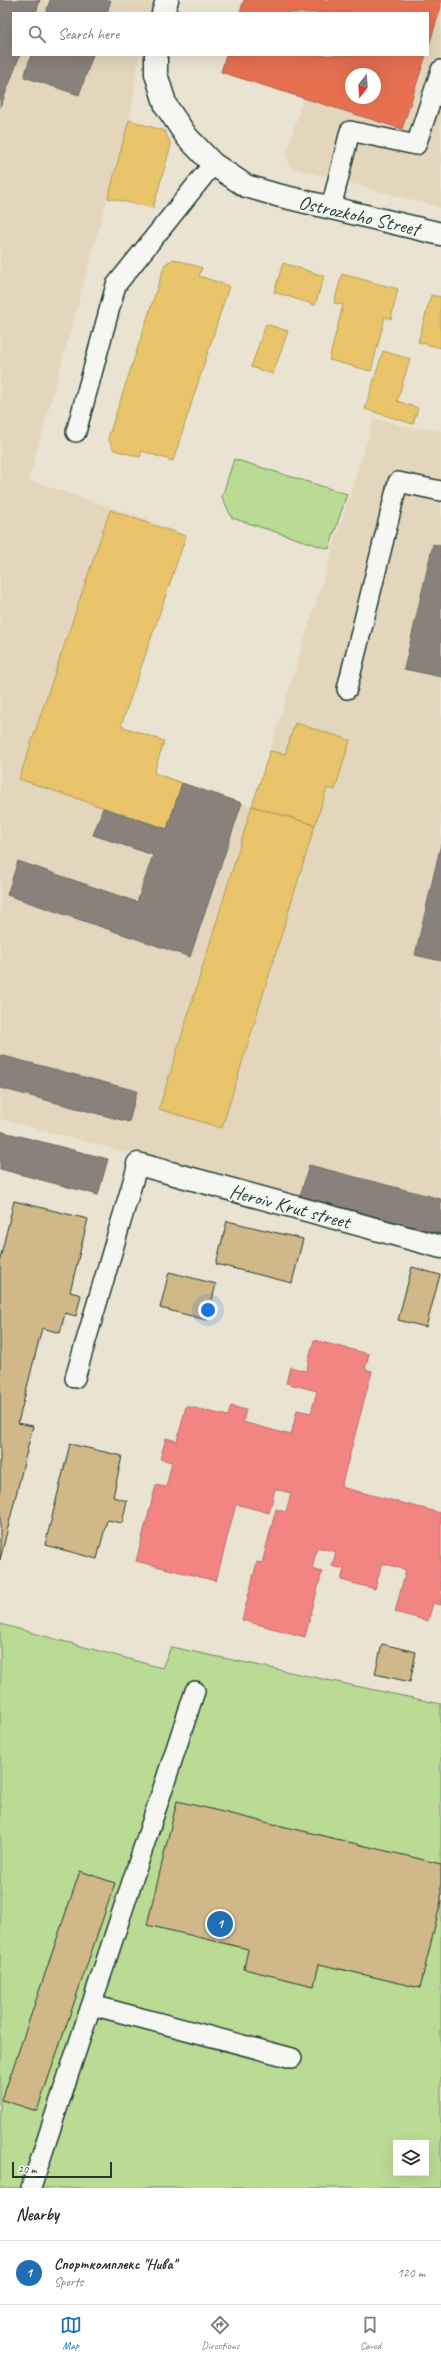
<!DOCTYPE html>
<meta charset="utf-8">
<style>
:root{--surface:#fff;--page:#f2f2f3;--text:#2b2b33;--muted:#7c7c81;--line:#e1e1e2;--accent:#1f6fb2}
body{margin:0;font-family:Caveat,sans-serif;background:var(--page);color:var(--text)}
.controls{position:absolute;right:12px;bottom:12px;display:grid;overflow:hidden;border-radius:0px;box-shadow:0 4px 16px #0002}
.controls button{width:36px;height:36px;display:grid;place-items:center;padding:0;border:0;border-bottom:1px solid var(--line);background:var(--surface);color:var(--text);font:20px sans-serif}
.compass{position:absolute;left:345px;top:68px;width:36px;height:36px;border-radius:50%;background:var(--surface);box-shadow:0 4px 16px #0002;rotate:197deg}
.scale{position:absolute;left:12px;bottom:10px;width:100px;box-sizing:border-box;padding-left:4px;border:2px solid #1f3d34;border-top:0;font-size:11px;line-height:14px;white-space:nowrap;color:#1f3d34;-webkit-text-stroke:3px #f6f6f2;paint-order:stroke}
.you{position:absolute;left:208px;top:1310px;width:14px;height:14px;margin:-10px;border:3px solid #fff;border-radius:50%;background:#1a73e8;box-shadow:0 0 0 6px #1a73e833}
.badge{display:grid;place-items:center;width:26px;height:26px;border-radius:50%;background:var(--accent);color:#fff;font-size:13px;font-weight:700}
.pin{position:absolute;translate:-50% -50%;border:2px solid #fff;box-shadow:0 1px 4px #0006}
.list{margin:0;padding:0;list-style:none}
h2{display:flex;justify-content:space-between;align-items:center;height:52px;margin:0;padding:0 16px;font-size:17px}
h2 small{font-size:13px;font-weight:400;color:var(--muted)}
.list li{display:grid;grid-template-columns:26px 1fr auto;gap:12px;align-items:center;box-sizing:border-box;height:64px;padding:0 16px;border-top:1px solid var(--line)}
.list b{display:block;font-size:15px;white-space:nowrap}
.list p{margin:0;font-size:13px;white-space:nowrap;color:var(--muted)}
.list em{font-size:13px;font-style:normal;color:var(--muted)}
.icon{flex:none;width:22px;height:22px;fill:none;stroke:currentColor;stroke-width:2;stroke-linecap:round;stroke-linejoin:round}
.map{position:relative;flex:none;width:441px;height:2188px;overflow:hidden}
.search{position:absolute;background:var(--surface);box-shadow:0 4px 16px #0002;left:12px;right:12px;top:12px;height:44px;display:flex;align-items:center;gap:10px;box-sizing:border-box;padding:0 14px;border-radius:0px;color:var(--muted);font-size:15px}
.sheet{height:116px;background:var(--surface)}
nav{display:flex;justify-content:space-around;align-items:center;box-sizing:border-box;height:56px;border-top:1px solid var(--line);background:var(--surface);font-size:11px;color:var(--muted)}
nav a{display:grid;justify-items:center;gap:2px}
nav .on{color:var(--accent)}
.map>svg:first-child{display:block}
</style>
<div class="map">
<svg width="441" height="2188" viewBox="0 0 441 2188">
<rect width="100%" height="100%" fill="#ebe3d2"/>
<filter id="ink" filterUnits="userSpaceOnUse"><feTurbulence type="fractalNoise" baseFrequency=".025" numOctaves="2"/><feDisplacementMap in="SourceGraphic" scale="8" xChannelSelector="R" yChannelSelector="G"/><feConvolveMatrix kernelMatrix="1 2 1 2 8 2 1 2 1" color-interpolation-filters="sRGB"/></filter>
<g filter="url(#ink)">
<path fill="#e3d6bc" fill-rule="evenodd" d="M0,0h154l-4,13h-137v42h126l-7,55 -103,370 118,39 -70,229 175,58 122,-388 34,9 33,4v805l-441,-117z
M242,0h199v208l-151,-41 -4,-13 17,-55 -83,-27 5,-17h203v-42h-190zM351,74h24v24h-24z"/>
<path fill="#badb94" stroke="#6c8c64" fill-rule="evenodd" d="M234,459l113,35 -18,55 -97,-31 -10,-21z
M0,1624l162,44 9,-21 270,57v484h-441zM396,2143h30v30h-30z"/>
<path fill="#e9c46a" stroke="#ac9c5a" d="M129,120l36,11 6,14 -18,63 -45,-10z
M174,259l28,9 -3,8 30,10 -56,175 -31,-10 -2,6 -26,-7 -6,-12 57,-174z
M283,263l41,13 -9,29 -41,-13z
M342,274l56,15 -7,30 -6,-2 -14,54 -42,-11 14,-55 -9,-2z
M431,295l10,2v51l-23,-6z
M266,324l22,7 -15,43 -22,-7z
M383,351l27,8 -13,42 21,7 -5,16 -48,-15z
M110,510l76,26 -65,190 43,15 -10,32 28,10 -15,46 -148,-50z
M295,723l55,17 -15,50 -8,-2 -12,37 -63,-19 18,-55 15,3z
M252,806l63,19 -93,303 -63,-19z"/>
<path fill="#e76f51" stroke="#ab6048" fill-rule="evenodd" d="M244,0h197v7l-13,41v-35h-188z
M226,55h200l-24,74 -181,-57zM351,74h24v24h-24z"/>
<path fill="#f28482" stroke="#b36f6b" d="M314,1340l55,14 -4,15 7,2 -31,116 100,26v92l-8,-2 -5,18 -33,-9 11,-42 -24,-7 -7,26 -34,-9 3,-11 -12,-3 4,-14 -19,-5 -5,22 10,3 -17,65 -63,-17 15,-58 5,1 14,-54 10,3 5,-19 -16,-4 -6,24 -33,-9 -20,77 -80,-20 20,-76 10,2 6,-25 -12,-3 6,-21 11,3 9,-35 42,10 3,-10 15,4 -3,12 48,13 6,-25 14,3 6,-22 -31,-8 4,-16 16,4z"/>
<path fill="#8a817c" stroke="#6a6d66" d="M0,0h40l-4,13h-23v42h7l-20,53z
M50,0h61l-4,13h-61z
M31,55h62l-14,40 -55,-18z
M433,544l8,2v131l-37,-8z
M182,783l60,20 -52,154 -183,-62 11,-34 119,41 16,-47 -60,-20 10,-27 64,21z
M441,844v117l-26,-6z
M0,1055l137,36 -8,31 -129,-34z
M0,1131l108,28 -10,36 -98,-26z
M309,1165l132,34v35l-141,-37z"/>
<path fill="#d1b888" stroke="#1f3d34" d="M14,1201l74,18 -18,73 11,3 -5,21 -11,-3 -5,20 -18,-5 -24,95 15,3 -33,134v-301z
M227,1221l76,18 -11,44 -76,-19z
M412,1267l28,8 -14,52 -28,-7z
M169,1272l47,12 -9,36 -47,-12z
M70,1444l52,12 -9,41 14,4 -5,22 -15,-3 -10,39 -52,-14z
M382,1644l34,8 -6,30 -35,-8z
M177,1801l264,63v37l-21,87 -101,-24 -5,22 -70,-17 4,-20 -101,-24z
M80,1871l35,12 -78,228 -35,-11z"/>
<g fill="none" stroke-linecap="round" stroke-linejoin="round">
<g stroke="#1f3d34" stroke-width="22">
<path id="lane" d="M331,208l19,-77 66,14 25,-75
M76,432l40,-147 97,-121
M347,689l51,-207 43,9
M75,1378l63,-214
M92,2005l200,53
M31,2188l164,-497"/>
</g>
<g stroke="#1f3d34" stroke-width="25">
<path id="street" d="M163,13l4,-13
M156,55v19l10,32 21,31 26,27 33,22 31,9 164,39
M138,1164l303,83"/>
</g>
<use href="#lane" stroke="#f6f6f2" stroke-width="19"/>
<use href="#street" stroke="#f6f6f2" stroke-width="22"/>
</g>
</g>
<g text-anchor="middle" stroke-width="4" stroke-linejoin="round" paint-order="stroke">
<g font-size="20" fill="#1f3d34" stroke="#f6f6f2">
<text transform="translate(359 215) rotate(13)" y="7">Ostrozkoho Street</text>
<text transform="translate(290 1206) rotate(15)" y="7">Heroiv Krut street</text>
</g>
</g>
</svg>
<div class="controls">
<button><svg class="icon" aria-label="layers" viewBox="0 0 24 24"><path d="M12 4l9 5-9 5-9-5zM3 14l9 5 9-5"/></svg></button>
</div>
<svg class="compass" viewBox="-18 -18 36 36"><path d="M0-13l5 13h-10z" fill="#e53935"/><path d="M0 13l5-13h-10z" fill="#7c7c81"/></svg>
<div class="scale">20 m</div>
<div class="you"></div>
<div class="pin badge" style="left:220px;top:1924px">1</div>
<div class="search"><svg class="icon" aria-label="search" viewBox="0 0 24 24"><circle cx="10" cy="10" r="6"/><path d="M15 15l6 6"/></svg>Search here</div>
</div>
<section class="sheet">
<h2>Nearby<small></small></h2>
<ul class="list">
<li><span class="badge">1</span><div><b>Спорткомплекс &quot;Нива&quot;</b><p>Sports</p></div><em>120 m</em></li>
</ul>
</section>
<nav>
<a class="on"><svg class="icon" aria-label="map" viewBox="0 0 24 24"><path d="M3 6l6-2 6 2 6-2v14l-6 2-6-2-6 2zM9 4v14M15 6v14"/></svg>Map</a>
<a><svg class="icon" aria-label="directions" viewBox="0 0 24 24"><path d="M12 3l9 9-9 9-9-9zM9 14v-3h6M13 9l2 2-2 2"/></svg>Directions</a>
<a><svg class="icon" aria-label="saved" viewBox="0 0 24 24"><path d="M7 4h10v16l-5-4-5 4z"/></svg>Saved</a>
</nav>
